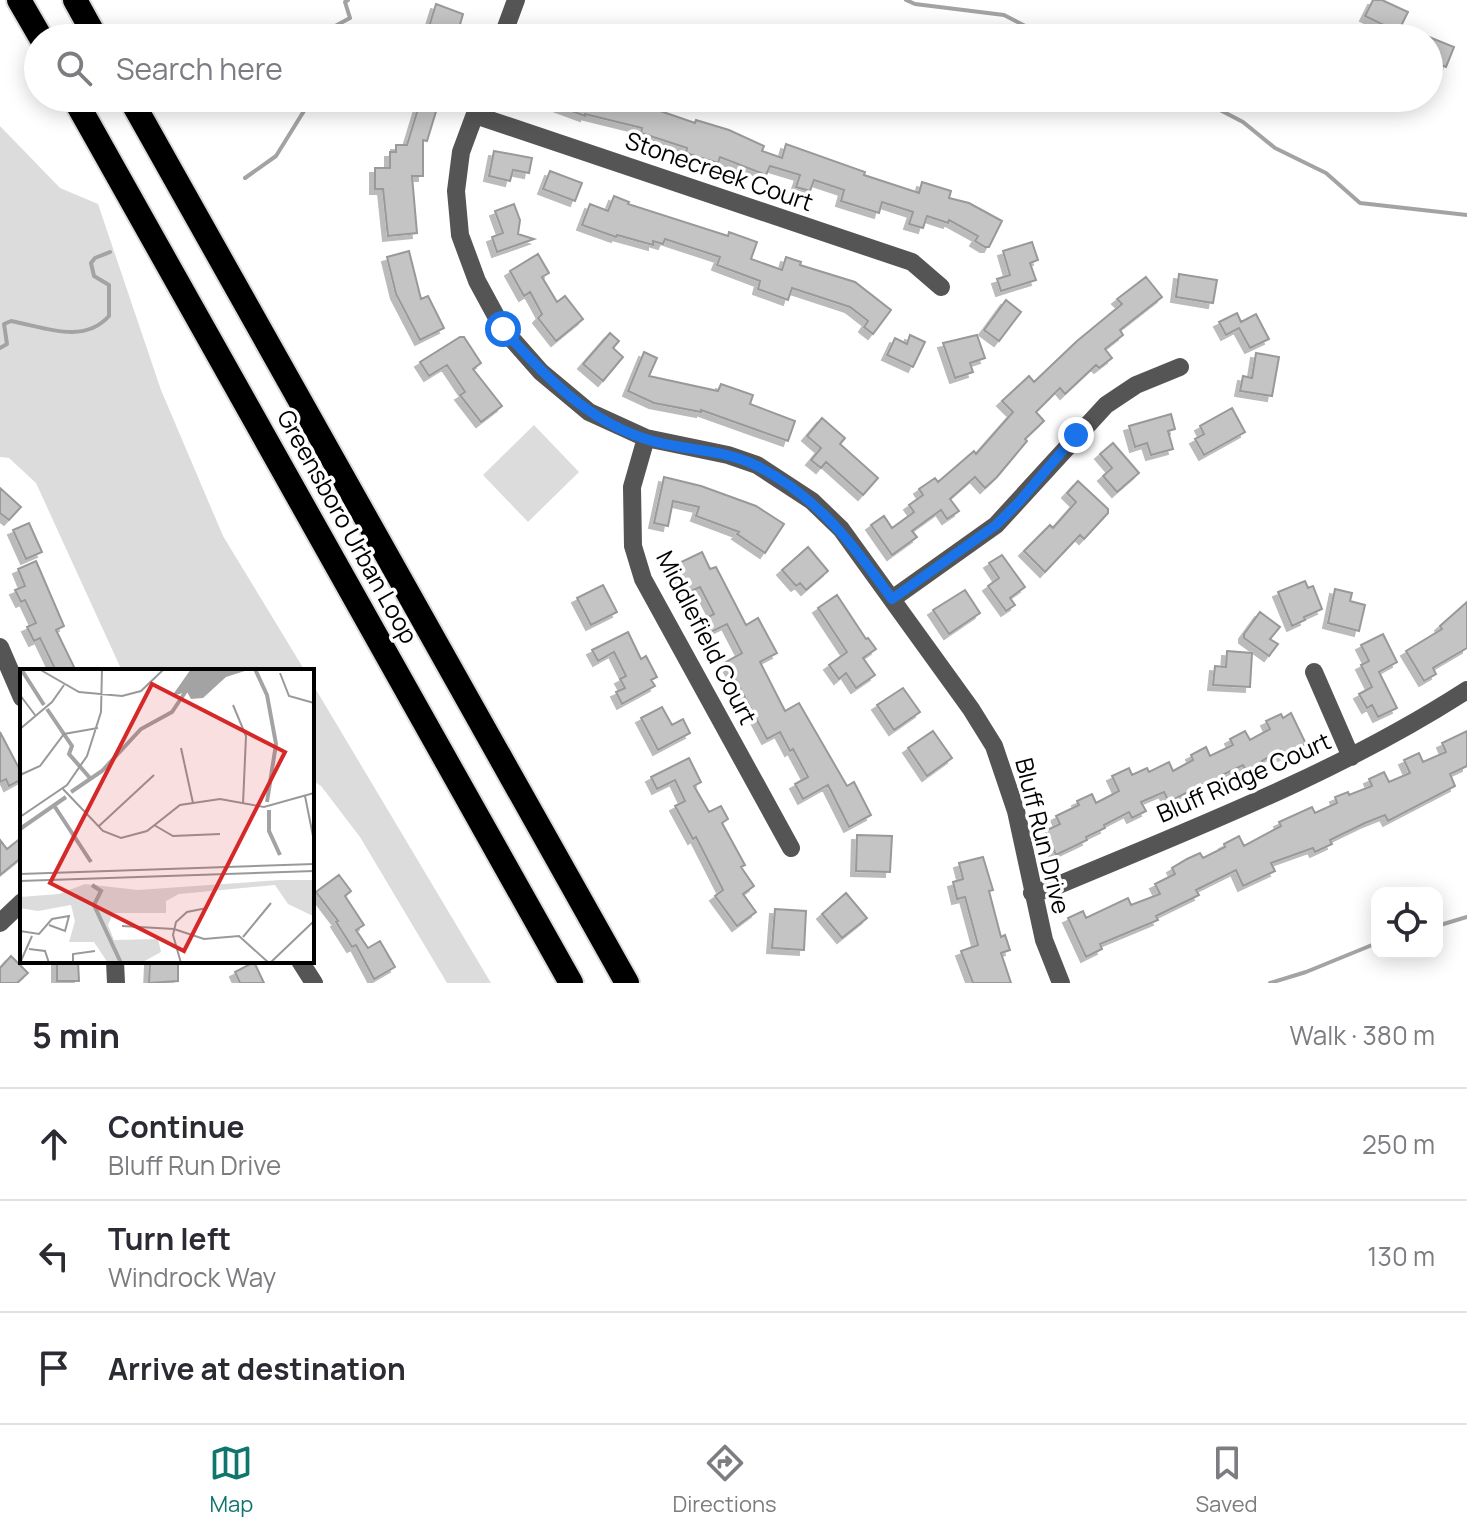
<!DOCTYPE html>
<meta charset="utf-8">
<style>
:root{--surface:#fff;--page:#f7f7f7;--text:#2b2b33;--muted:#7c7c81;--line:#e1e1e2;--accent:#0f766e}
body{margin:0;font-family:Manrope,sans-serif;background:var(--page);color:var(--text)}
.controls{position:absolute;right:24px;bottom:24px;display:grid;overflow:hidden;border-radius:16px;box-shadow:0 4px 20px #0003}
.controls button{width:72px;height:72px;display:grid;place-items:center;padding:0;border:0;border-bottom:2px solid var(--line);background:var(--surface);color:var(--text);font:40px sans-serif}
.stop{position:absolute;width:24px;height:24px;margin:-18px;border:6px solid #1a73e8;border-radius:50%;background:#fff}
.stop.end{background:#1a73e8;border-color:#fff;box-shadow:0 2px 8px #0008}
.list{margin:0;padding:0;list-style:none}
h2{display:flex;justify-content:space-between;align-items:center;height:104px;margin:0;padding:0 32px;font-size:34px}
h2 small{font-size:26px;font-weight:400;color:var(--muted)}
.list li{display:grid;grid-template-columns:52px 1fr auto;gap:24px;align-items:center;box-sizing:border-box;height:112px;padding:0 32px;border-top:2px solid var(--line)}
.list b{display:block;font-size:30px;white-space:nowrap}
.list p{margin:0;font-size:26px;white-space:nowrap;color:var(--muted)}
.list em{font-size:26px;font-style:normal;color:var(--muted)}
.icon{flex:none;width:44px;height:44px;fill:none;stroke:currentColor;stroke-width:2;stroke-linecap:round;stroke-linejoin:round}
.map{position:relative;flex:none;width:1467px;height:983px;overflow:hidden}
.search{position:absolute;background:var(--surface);box-shadow:0 4px 20px #0003;left:24px;right:24px;top:24px;height:88px;display:flex;align-items:center;gap:20px;box-sizing:border-box;padding:0 28px;border-radius:44px;color:var(--muted);font-size:30px}
.sheet{height:440px;background:var(--surface)}
nav{display:flex;justify-content:space-around;align-items:center;box-sizing:border-box;height:112px;border-top:2px solid var(--line);background:var(--surface);font-size:22px;color:var(--muted)}
nav a{display:grid;justify-items:center;gap:4px}
nav .on{color:var(--accent)}
.map>svg:first-child{display:block}
</style>
<div class="map">
<svg width="1467" height="983" viewBox="0 0 1467 983">
<defs>
<filter id="shadow"><feDropShadow dx="-5" dy="5" stdDeviation="0" flood-color="#0004"/></filter>
</defs>
<rect width="100%" height="100%" fill="#fff"/>
<path fill="#dcdcdc" d="M0,126l60,62 38,16 63,186 62,146 82,135h-183l-86,-188 -27,-25 -9,-1z
M534,425l45,47 -51,50 -45,-47z
M312,683l179,300h-44l-87,-146 -39,-51 -9,-6z"/>
<g fill="none" stroke-linecap="round" stroke-linejoin="round">
<path stroke="#a3a3a3" stroke-width="4" d="M906,0l9,4 89,11 27,14 40,9
M313,38l37,-20 -5,-16 3,-2
M1197,98l46,24 32,26 51,25 34,30 107,12
M245,178l31,-22 36,-58
M0,348l7,-4 -3,-20 7,-3c33,6 72,24 98,-5v-31l-15,-9 -3,-13 4,-5 15,-6
M1437,926l30,-9
M1270,983l36,-11 71,-29"/>
</g>
<path fill="#c4c4c4" stroke="#999" stroke-width="2" filter="url(#shadow)" d="M1373,0h9l26,12 -10,20 -33,-16z
M436,4l27,10 -7,24h-14l-15,-5z
M1429,37l25,10 -8,20 -17,-7z
M536,98h77l27,6 55,19 1,-3 33,10 35,16 -2,5 20,7 4,-14 79,28 -1,3 55,18 3,-11 29,9 -2,7 20,5 33,18 -13,26h-4l-10,-6 3,-5 -29,-16 -1,3 -21,-7 -4,12 -14,-4 4,-12 -31,-10 -3,11 -38,-12 3,-11 -30,-10 -4,11 -14,-4 4,-12 -30,-9 -4,9 -46,-18 -2,6 -32,-10 1,-5 -46,-15 1,-5 -57,-14v2z
M420,102l17,6 -10,33 -4,-1v36h-11l5,57 -29,3 -5,-47h-8v-21h15v-16h6v-7h11z
M494,151l38,7 -3,15 -16,-3 -3,11 -21,-5z
M550,171l32,12 -7,18 -32,-12z
M614,196l15,6 -1,2 100,32 1,-4 28,10 -6,17 31,11 4,-13 15,5 -1,3 55,17 36,28 -18,24 -9,-7 4,-6 -18,-14 -58,-19 -4,12 -30,-11 2,-8 -43,-16 3,-8 -55,-18 -2,5 -10,-3v4l-36,-10 -1,2 -34,-12 8,-21 18,7z
M514,204l6,16 -2,14 16,5 -37,13 -5,-15 11,-4 -8,-22z
M1032,242l6,18 -8,3 6,17 -35,11 -4,-12 13,-4 -7,-24z
M409,251l12,48 7,-3 16,32 -24,12 -24,-46 -9,-37z
M538,254l11,19 -7,4 15,25 8,-6 18,23 -27,22 -18,-23 4,-4 -12,-22 -6,4 -14,-25z
M1179,274l38,6 -4,23 -37,-6z
M1146,277l16,20 -42,33 3,5 -18,14 7,9 -13,10 -3,-3 -31,29 -5,-6 -24,24 8,9 -19,18 2,2 -30,36 -12,11 -10,-11 -25,22 9,12 -12,8 -6,-9 -29,21 5,6 -25,18 -21,-30 13,-9 8,12 22,-16 -5,-7 14,-10 -4,-6 16,-11 3,4 36,-31 2,3 37,-42 -11,-11 27,-25 5,6 43,-41 45,-37 -5,-5z
M1006,300l15,12 -22,29 -15,-11z
M1237,313l4,9 15,-8 13,25 -19,9 -11,-20 -13,7 -7,-13z
M610,333l9,8 -6,7 10,9 -20,24 -20,-17z
M910,335l15,7 -12,25 -26,-12 8,-17 12,6z
M977,335l8,23 -15,5 3,9 -18,6 -12,-35z
M460,337h4l17,26 -8,6 29,37 -21,16 -21,-27 5,-3 -18,-27 -18,11 -9,-14z
M644,352l13,6 -8,18 69,15 3,-7 32,11 -3,9 45,17 -7,20 -87,-31v2l-47,-9 -26,-12z
M1256,353l23,4 -7,39 -32,-5 3,-15 9,2z
M1232,408l13,24 -41,23 -9,-16 9,-5 -4,-8z
M1171,414l4,15 -7,2 5,18 -22,6 -4,-12 -12,4 -6,-21z
M822,418l23,20 -5,6 38,34 -15,17 -37,-33 -5,6 -10,-8 10,-12 -14,-12z
M1113,443l26,30 -22,19 -14,-16 9,-8 -12,-14z
M664,477l37,9 55,20 28,18 -19,29 -28,-19 2,-2 -43,-16 3,-9 -26,-6 -5,25 -14,-3z
M1078,481l30,28v4l-24,26 -4,-4 -35,37 -21,-21 26,-26 3,3 23,-26 -9,-9z
M0,488l21,19 -12,13 -9,-7z
M29,523l13,29 -16,7 -13,-29z
M808,547l20,24 -22,19 -6,-7 -4,3 -14,-16z
M702,552l8,17 6,-2 30,58 12,-7 19,35 -17,9 25,49 14,-8 48,83 7,-4 17,33 -22,12 -21,-42 -25,14 -8,-15 13,-7 -15,-28 -3,2 -10,-19 -13,7 -41,-77 16,-9 -15,-29 -18,9 -7,-13 12,-6 -14,-27 -13,6 -14,-27z
M1002,555l23,32 -15,11 5,7 -9,6 -18,-25 11,-8 -10,-15z
M36,561l28,65 -8,4 20,41h-20l-16,-33 -6,3 -7,-14 9,-4 -11,-23 -4,2 -6,-12 10,-4 -7,-17z
M1305,581l3,7 5,-2 9,23 -18,8 1,3 -13,6 -14,-34z
M603,585l14,27 -26,13 -14,-27z
M1335,589l17,4 -2,8 15,4 -6,26 -31,-8z
M965,590l15,23 -31,21 -16,-24z
M837,595l29,44 2,-1 8,11 -13,9 12,17 -19,13 -10,-15 -7,6 -10,-14 18,-13 -29,-44z
M1467,602v46l-34,20 3,6 -12,7 -18,-30 36,-22 -2,-3z
M1260,612l20,15 -10,12 8,5 -9,12 -25,-18v-4z
M628,632l13,27 5,-3 11,21 -6,3 4,6 -33,18 -6,-12 9,-4 -5,-9 6,-3 -12,-24 -16,9 -6,-11z
M1383,634l14,28 -18,10 18,36 -19,9 -6,-12 -5,3 -8,-14 13,-7 -11,-22 8,-4 -8,-16z
M1227,651l25,2 -2,34 -37,-2 2,-19 11,1z
M903,688l17,24 -26,18 -17,-25z
M662,707l10,18 11,-6 7,14 -32,17 -17,-32z
M1291,713l15,31 -23,12 -3,-6 -34,21 -3,-6 -25,12 2,4 -14,6 -1,-4 -36,19 -5,-10 -23,10 5,9 -14,7 -3,-6 -25,13 1,3 -19,9 1,3 -31,15 -11,-24 15,-7 -4,-8 23,-11 -2,-4 15,-7 4,9 23,-12 -7,-15 17,-8 3,7 15,-7 2,4 20,-10 4,9 20,-11 -2,-5 15,-8 4,9 23,-11 -3,-6 15,-8 5,9 20,-11 -4,-8 15,-7 2,4z
M933,731l19,27 -25,18 -19,-28z
M1467,731v35l-17,8 5,12 -67,35 -3,-6 -20,8 -35,17 2,4 -17,8 -2,-4 -42,15 4,8 -32,15 -7,-16 -40,20 3,5 -43,21 2,4 -58,24 2,5 -16,8 -18,-39 15,-7 3,7 42,-20 3,7 29,-11 -5,-10 20,-10 -3,-6 15,-9 13,-6 3,5 22,-11 -1,-3 15,-8 5,10 37,-20 -2,-4 33,-15 3,6 22,-10 -2,-6 13,-5 1,3 23,-9 -3,-7 15,-7 5,10 21,-9 -6,-13 15,-7 4,9 23,-10 -4,-9z
M0,732l22,42v5l-13,7 -3,-7 -6,3z
M689,758l12,24 -7,4 15,26 12,-6 7,13 -6,4 23,42 -4,2 13,19 -11,8 13,18 -19,14 -22,-30 8,-6 -27,-53 -3,2 -18,-33 10,-5 -10,-21 -18,9 -6,-12z
M857,835l35,1 -2,36 -34,-1z
M22,837v20l-22,18v-35l7,9z
M983,857l10,33 -4,1 12,46 4,-2 5,15 -9,3 10,30h-38l-12,-32 17,-6 -13,-48 -8,2 -4,-17 10,-3 -4,-16z
M339,875l12,16 -6,5 19,29 -8,5 12,18 12,-7 15,26 -21,12 -18,-34 -4,2 -16,-25 2,-1 -22,-29z
M846,893l21,25 -25,20 -20,-24z
M775,909l31,2 -2,39 -32,-2z
M11,956l17,17 -11,10h-17v-15z
M57,961h21l1,20h-22z
M150,961h28v20l-29,2z
M254,962l10,21h-24l-5,-11z"/>
<g fill="none" stroke-linecap="round" stroke-linejoin="round">
<g stroke="#dbdbdb" stroke-width="28">
<path id="highway" d="M19,0l22,38
M75,0l21,38
M74,98l497,885
M130,98l497,885"/>
</g>
<path stroke="#555" stroke-width="18" d="M502,38l14,-38
M481,98l-20,54 -5,39 4,44 17,46 26,48 38,43 48,40 57,26 82,17 29,10 55,36 29,28 130,180 23,37 22,65 28,129 17,43
M475,115l437,147 29,25
M646,438l-14,49 1,59 10,33 148,269
M892,599l104,-74 110,-120 30,-20 44,-18
M0,647l22,51
M1314,672l37,85
M1032,893l17,-4c142,-60 288,-115 418,-199
M0,923l22,-21
M115,961l1,22
M300,961l14,22"/>
<use href="#highway" stroke="#000" stroke-width="24"/>
</g>
<g fill="none" stroke-linecap="round" stroke-linejoin="round">
<path stroke="#1a73e8" stroke-width="10" d="M503,329c44,50 93,101 162,115 32,7 64,7 94,23 59,30 96,80 133,132l104,-74 23,-23 57,-67"/>
</g>
<g text-anchor="middle" stroke-width="7" stroke-linejoin="round" paint-order="stroke">
<g font-size="24" fill="#000" stroke="#fff">
<text transform="translate(719 172) rotate(19)" y="8">Stonecreek Court</text>
<text transform="translate(347 527) rotate(61)" y="8">Greensboro Urban Loop</text>
<text transform="translate(706 638) rotate(63)" y="8">Middlefield Court</text>
<text transform="translate(1244 778) rotate(-24)" y="8">Bluff Ridge Court</text>
<text transform="translate(1042 836) rotate(76)" y="8">Bluff Run Drive</text>
</g>
</g>
<g transform="translate(20 669)">
<rect width="294" height="294" fill="#fff"/>
<path d="M260,211h34l-1,36 -25,-12 -13,-19 -96,9 -13,7v12h-53l-5,12 6,15 44,-1 3,13 -20,11h-33l-14,-21h-25l6,-21 -4,-16 -33,6 -18,-3v-11l39,-3 26,-10 53,6z" fill="#dcdcdc"/>
<path d="M171,0h60l-25,8 -23,21 -12,1 -4,-7 -15,4z" fill="#a3a3a3"/>
<path fill="none" stroke="#a3a3a3" stroke-width="4" d="M1,0l23,36M235,0l12,26 9,49 -9,58M27,40l25,37 -3,8 21,24M51,123l31,-21 39,-42 31,-17 14,-21M35,138l36,55M249,141v21l11,24M0,160l46,-32M72,216l9,6 -7,14 27,58"/>
<path fill="none" stroke="#999" stroke-width="2" d="M19,0l40,23 43,4 19,-5 23,-22M260,4l9,23 25,7M0,26l15,20M213,36l13,31 -3,68M0,60l32,-27 12,-17M161,79l12,55M0,106l20,-9 24,-32 34,-6M43,120l40,42 18,7 26,-7 33,-26 40,-6 44,8 50,-14M285,127l9,45M0,148l47,-32 20,-29 14,-44 1,-43M134,156l19,11 47,-2M79,157l55,-51M0,205l294,-10M0,212l294,-10M102,257l52,3 30,10 35,-3 30,27M0,262l19,3 13,-15 17,-3 -4,15 -16,-6M223,268l28,-34M9,280l16,2 4,12M0,294l12,-27M53,294v-9l22,-3M161,294l-8,-28 3,-13 11,-10 20,-4M250,294l44,-42"/>
<path fill="#d62828" fill-opacity="0.15" stroke="#d62828" stroke-width="4" d="M132,15l133,68 -101,199 -134,-68z"/>
<rect width="294" height="294" fill="none" stroke="#000" stroke-width="4"/>
</g>
</svg>
<div class="controls">
<button><svg class="icon" aria-label="locate" viewBox="0 0 24 24"><circle cx="12" cy="12" r="6"/><path d="M12 2v4M12 18v4M2 12h4M18 12h4"/></svg></button>
</div>
<div class="stop" style="left:503px;top:329px"></div>
<div class="stop end" style="left:1076px;top:435px"></div>
<div class="search"><svg class="icon" aria-label="search" viewBox="0 0 24 24"><circle cx="10" cy="10" r="6"/><path d="M15 15l6 6"/></svg>Search here</div>
</div>
<section class="sheet">
<h2>5 min<small>Walk · 380 m</small></h2>
<ul class="list">
<li><svg class="icon" aria-label="ahead" viewBox="0 0 24 24"><path d="M12 20V5M6 11l6-6 6 6"/></svg><div><b>Continue</b><p>Bluff Run Drive</p></div><em>250 m</em></li>
<li><svg class="icon" aria-label="left" viewBox="0 0 24 24"><path d="M17 20v-9H6M10 6l-5 5 5 5"/></svg><div><b>Turn left</b><p>Windrock Way</p></div><em>130 m</em></li>
<li><svg class="icon" aria-label="arrive" viewBox="0 0 24 24"><path d="M6 21V4h12l-3 4 3 4H6"/></svg><div><b>Arrive at destination</b></div></li>
</ul>
</section>
<nav>
<a class="on"><svg class="icon" aria-label="map" viewBox="0 0 24 24"><path d="M3 6l6-2 6 2 6-2v14l-6 2-6-2-6 2zM9 4v14M15 6v14"/></svg>Map</a>
<a><svg class="icon" aria-label="directions" viewBox="0 0 24 24"><path d="M12 3l9 9-9 9-9-9zM9 14v-3h6M13 9l2 2-2 2"/></svg>Directions</a>
<a><svg class="icon" aria-label="saved" viewBox="0 0 24 24"><path d="M7 4h10v16l-5-4-5 4z"/></svg>Saved</a>
</nav>
